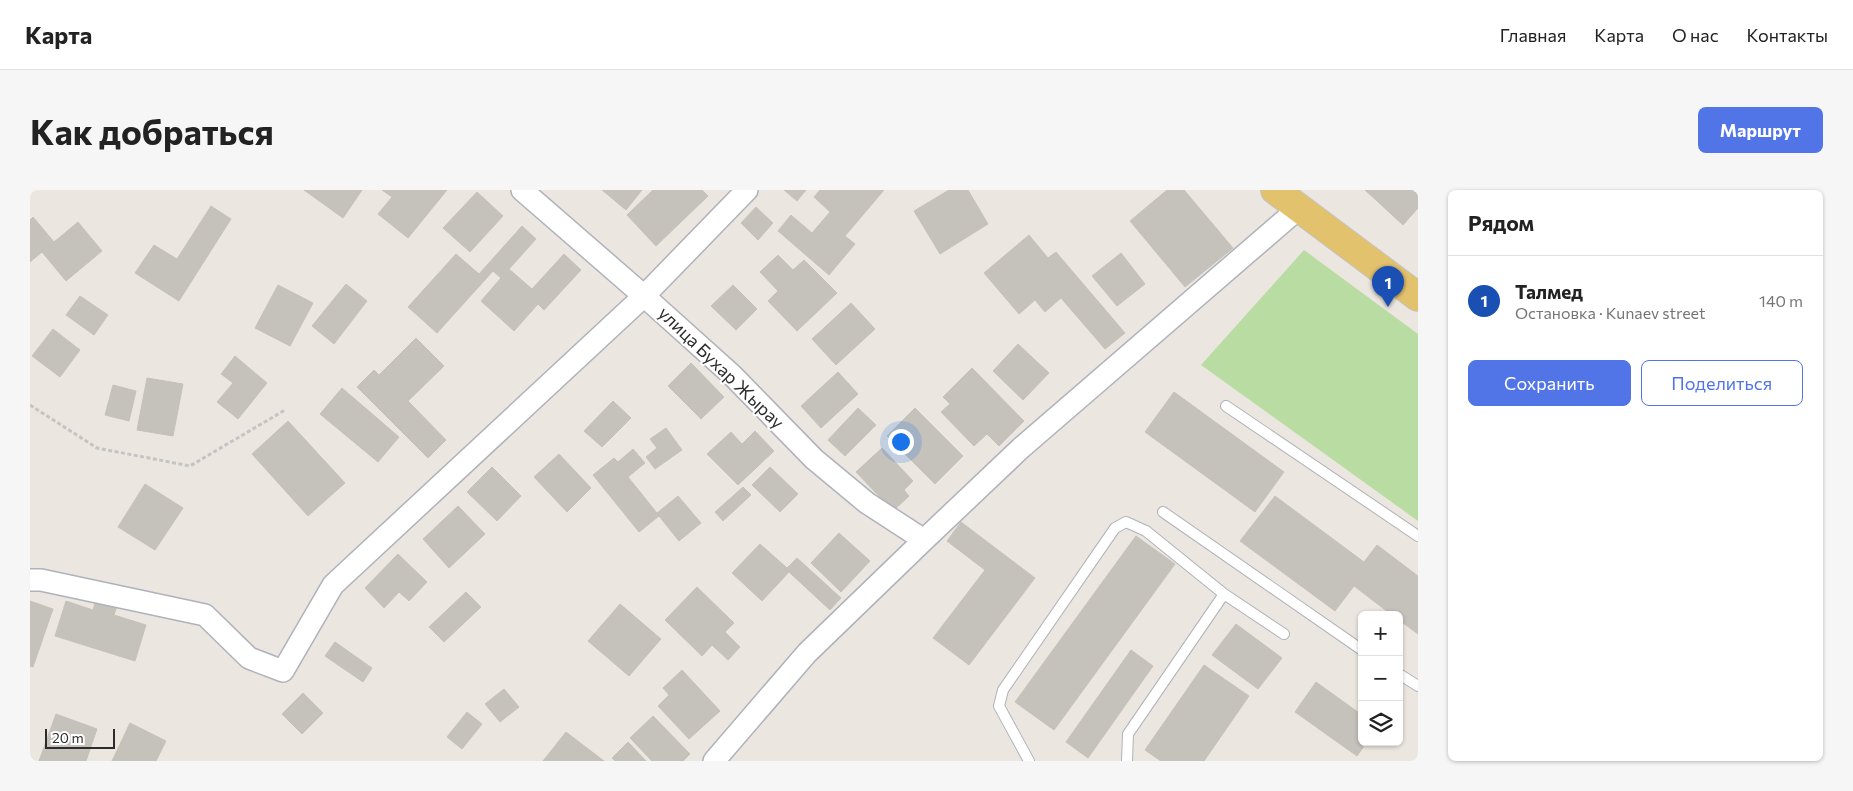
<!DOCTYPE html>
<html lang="ru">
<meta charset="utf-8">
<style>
:root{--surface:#fff;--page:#f6f6f6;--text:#222;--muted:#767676;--line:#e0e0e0;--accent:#5174e7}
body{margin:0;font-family:Commissioner,sans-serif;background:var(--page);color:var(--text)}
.controls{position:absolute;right:15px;bottom:15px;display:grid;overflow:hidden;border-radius:8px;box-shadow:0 1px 4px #0004}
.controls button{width:45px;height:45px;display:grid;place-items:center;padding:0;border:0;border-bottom:1px solid var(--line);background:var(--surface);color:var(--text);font:25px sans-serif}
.scale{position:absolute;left:15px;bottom:12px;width:70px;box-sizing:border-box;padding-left:5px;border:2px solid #2c2c2c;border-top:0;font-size:14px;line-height:18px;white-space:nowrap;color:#2c2c2c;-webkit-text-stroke:4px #fff;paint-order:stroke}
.you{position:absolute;left:870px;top:251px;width:18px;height:18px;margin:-12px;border:4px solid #fff;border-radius:50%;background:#1a73e8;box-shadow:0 0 0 8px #1a73e833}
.badge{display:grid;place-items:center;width:32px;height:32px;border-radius:50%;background:var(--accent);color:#fff;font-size:16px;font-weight:700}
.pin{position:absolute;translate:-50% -41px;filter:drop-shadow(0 1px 2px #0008)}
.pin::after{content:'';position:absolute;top:26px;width:18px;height:15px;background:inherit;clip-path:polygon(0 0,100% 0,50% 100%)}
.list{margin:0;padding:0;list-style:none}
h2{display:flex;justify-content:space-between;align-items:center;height:65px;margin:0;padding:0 20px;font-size:21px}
h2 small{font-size:16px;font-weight:400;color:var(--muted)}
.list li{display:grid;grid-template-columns:32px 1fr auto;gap:15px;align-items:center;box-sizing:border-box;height:90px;padding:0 20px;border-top:1px solid var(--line)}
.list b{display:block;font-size:19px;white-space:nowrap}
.list p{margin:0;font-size:16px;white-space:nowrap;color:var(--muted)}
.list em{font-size:16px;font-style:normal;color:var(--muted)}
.actions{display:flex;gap:10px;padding:15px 20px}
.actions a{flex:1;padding:11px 0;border:1px solid var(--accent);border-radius:8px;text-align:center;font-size:18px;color:var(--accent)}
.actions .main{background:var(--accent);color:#fff}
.icon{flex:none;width:28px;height:28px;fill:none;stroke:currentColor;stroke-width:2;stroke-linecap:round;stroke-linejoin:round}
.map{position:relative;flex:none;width:1388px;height:571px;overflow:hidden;border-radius:8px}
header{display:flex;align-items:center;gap:30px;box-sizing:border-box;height:70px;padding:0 25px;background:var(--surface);border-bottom:1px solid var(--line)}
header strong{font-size:24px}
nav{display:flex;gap:28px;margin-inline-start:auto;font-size:18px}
.intro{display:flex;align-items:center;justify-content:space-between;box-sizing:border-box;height:120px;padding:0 30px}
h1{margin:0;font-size:35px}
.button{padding:12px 22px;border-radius:8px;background:var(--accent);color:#fff;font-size:18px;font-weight:700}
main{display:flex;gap:30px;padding:0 30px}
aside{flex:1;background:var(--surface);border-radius:8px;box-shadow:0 1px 4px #0004}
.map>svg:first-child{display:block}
</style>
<header>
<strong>Карта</strong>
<nav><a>Главная</a><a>Карта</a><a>О нас</a><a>Контакты</a></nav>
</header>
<div class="intro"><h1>Как добраться</h1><a class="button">Маршрут</a></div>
<main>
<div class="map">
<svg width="1388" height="571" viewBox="0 0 1388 571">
<rect width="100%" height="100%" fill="#ece6e0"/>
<path fill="#b9dca2" d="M1274,60l114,84v187l-217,-156z"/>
<path fill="#c5c1bb" stroke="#c7c2b9" d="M274,0h58l-19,28z
M352,0h65l-39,48 -30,-24 14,-17z
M572,0h40l-16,20z
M623,0h49l6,6 -52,50 -29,-31z
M754,0h22l-9,11z
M790,0h64l-39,46 10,8 -26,31 -51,-44 13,-16 21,18 18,-21 -16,-15z
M919,0h19l20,34 -48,30 -26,-43z
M1137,0h17l49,58 -48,39 -55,-66z
M1335,0h53v18l-15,17z
M447,2l26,24 -33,36 -27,-24z
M181,16l20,13 -52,82 -44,-28 19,-28 23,14z
M726,17l17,16 -15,17 -17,-17z
M3,27l21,25 24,-20 24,29 -36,30 -24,-29 -12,10v-42z
M492,36l14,13 -27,30 23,20 32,-35 17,16 -37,40 -6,-6 -24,27 -33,-30 20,-23 -8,-7 -56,62 -29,-26 48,-53 23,20z
M999,45l19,23 8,-6 69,81 -20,16 -44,-51 -16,14 -10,-12 -16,14 -35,-41z
M1091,63l24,31 -28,22 -25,-30z
M748,65l15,15 11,-10 33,33 -40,38 -29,-30 10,-10 -18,-19z
M316,94l21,17 -33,43 -22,-18z
M248,95l35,18 -23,43 -35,-18z
M703,95l24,24 -21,21 -25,-24z
M50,106l28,19 -14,20 -28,-20z
M821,113l24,26 -39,36 -24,-26z
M23,139l27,21 -20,27 -28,-21z
M386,148l28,28 -36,35 38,39 -18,18 -71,-71 17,-17 5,5z
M988,154l31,29 -26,27 -30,-29z
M205,166l32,27 -29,36 -21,-17 16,-19 -12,-9z
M661,173l33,34 -23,22 -33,-33z
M942,178l52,53 -25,25 -12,-12 -13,12 -33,-34 9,-8 -7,-7z
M808,182l20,22 -37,34 -20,-22z
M117,188l36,6 -10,52 -36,-6z
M83,195l23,6 -7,30 -24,-6z
M312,198l57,49 -21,25 -58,-48z
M1144,202l110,80 -29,40 -110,-80z
M583,211l18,17 -29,29 -18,-16z
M828,218l18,17 -31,31 -17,-16z
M885,218l48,48 -28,28 -48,-48z
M258,231l57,62 -37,33 -56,-62z
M636,238l16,22 -27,19 -9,-12 11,-9 -7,-9z
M725,241l19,20 -36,34 -31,-31 24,-22 11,12z
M852,258l31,33 -9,9 5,6 -16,15 -37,-39z
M603,259l12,14 -17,14 29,36 21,-17 23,27 -22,18 -20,-25 -20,16 -46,-57 21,-17 4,4z
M529,264l32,34 -24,24 -33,-35z
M462,277l29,29 -24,25 -30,-29z
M740,277l28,27 -18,18 -28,-27z
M115,294l38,24 -28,42 -37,-23z
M713,297l8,8 -28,26 -8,-9z
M1245,306l89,66 13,-17 41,31v58l-19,-14v-5h-7l-38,-29 -19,25 -95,-70z
M428,316l27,28 -36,34 -26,-29z
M931,332l74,56 -66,87 -36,-27 52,-68 -38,-29z
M809,343l31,28 -29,31 -30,-29z
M1106,346l39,28 -121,166 -39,-28z
M730,354l27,24 10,-10 44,40 -11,12 -41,-38 -27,29 -30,-28z
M368,364l29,28 -18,19 -10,-9 -15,16 -19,-20z
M667,397l37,36 -9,9 15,15 -12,13 -16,-15 -10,11 -37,-36z
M436,402l15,15 -37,35 -15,-15z
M66,410l21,6 -3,9 32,10 -11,36 -80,-25 11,-35 27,9z
M0,411l23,8 -20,58 -3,-1z
M590,414l41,35 -32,37 -41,-35z
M1206,434l46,34 -24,31 -46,-34z
M305,452l37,26 -9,14 -38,-26z
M1101,460l22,16 -65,92 -22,-16z
M1174,475l45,31 -45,65h-43l-16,-11z
M652,480l38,41 -31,28 -31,-33 11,-11 -6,-7z
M1286,492l46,33v27h5l-10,14 -62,-44z
M474,499l15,18 -19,15 -15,-18z
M273,503l20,20 -21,21 -20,-20z
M437,522l15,12 -20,25 -15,-12z
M26,524l41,15 -11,32h-47z
M623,526l37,38 -7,7h-31l-22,-23z
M100,533l36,18 -10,20h-44z
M536,542l38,29h-61z
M598,552l18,19h-31l-3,-3z"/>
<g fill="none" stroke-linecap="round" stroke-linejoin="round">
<g stroke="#b0b2bb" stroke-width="12">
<path id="lane" d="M1196,216l192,130
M1133,322l199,138
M1369,484l19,12
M999,571l-30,-55 4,-16 112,-162 11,-6 20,9 78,63 60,40
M1097,571l1,-27 96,-140"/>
</g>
<g stroke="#b0b2bb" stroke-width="24">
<path id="street" d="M492,0l122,106 88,79 82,84 53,44 57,37
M0,390h11l164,35 44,43 34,13 50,-86 311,-289 103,-106
M684,571l93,-108 117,-113 97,-92 278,-240"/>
</g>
<g stroke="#c4c4c4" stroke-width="30">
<path id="primary" d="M1245,0l143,107"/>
</g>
<path stroke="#c4c4c4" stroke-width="3" stroke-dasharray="4 2.5" stroke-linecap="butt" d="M0,215l67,43 93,18 95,-56"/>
<use href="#lane" stroke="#fff" stroke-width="10"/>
<use href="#street" stroke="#fff" stroke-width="21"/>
<use href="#primary" stroke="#e3c26e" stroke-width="28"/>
</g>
<g text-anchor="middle" stroke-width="4" stroke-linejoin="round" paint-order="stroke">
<g font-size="18" fill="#2c2c2c" stroke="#fff">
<text transform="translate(691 178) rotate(44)" y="6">улица Бухар Жырау</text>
</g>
</g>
</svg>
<div class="controls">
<button>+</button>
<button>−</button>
<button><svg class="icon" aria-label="layers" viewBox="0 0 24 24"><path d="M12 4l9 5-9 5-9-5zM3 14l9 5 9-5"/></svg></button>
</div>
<div class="scale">20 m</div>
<div class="you"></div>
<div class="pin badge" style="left:1358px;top:117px;background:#1a4fb4">1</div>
</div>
<aside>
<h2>Рядом<small></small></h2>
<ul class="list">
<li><span class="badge" style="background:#1a4fb4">1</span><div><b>Талмед</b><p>Остановка · Kunaev street</p></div><em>140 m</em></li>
</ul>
<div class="actions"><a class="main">Сохранить</a><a>Поделиться</a></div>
</aside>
</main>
